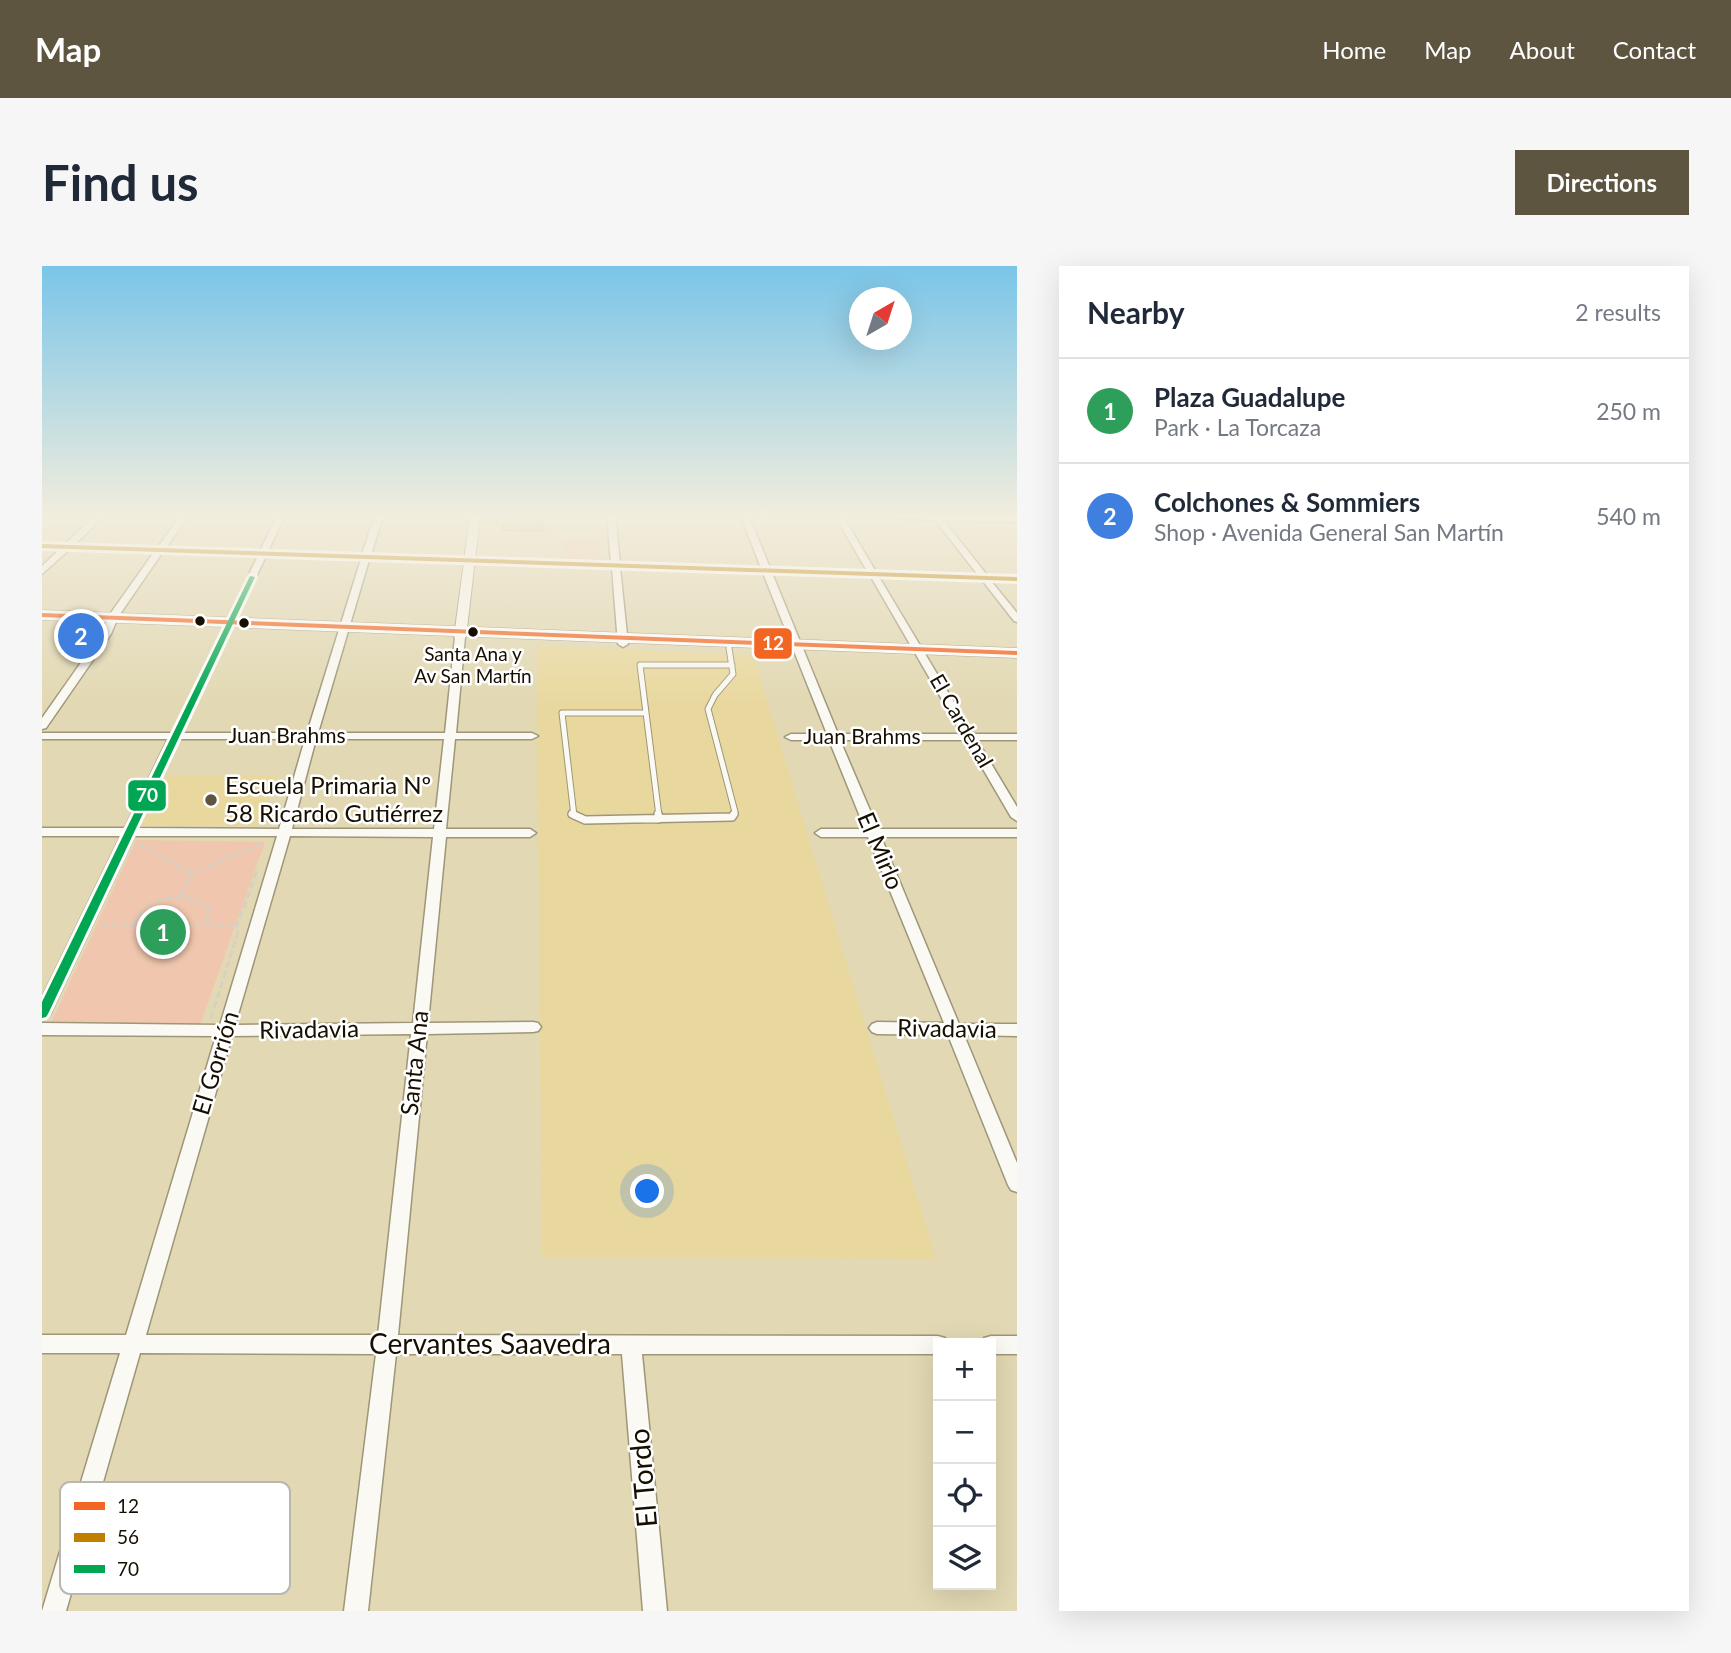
<!DOCTYPE html>
<meta charset="utf-8">
<style>
:root{--surface:#fff;--page:#f6f6f7;--text:#1f2937;--muted:#747a83;--line:#e0e1e3;--accent:#5d553f}
body{margin:0;font-family:Lato,sans-serif;background:var(--page);color:var(--text)}
.controls{position:absolute;right:21px;bottom:21px;display:grid;overflow:hidden;border-radius:0px;box-shadow:0 7px 28px #0002}
.controls button{width:63px;height:63px;display:grid;place-items:center;padding:0;border:0;border-bottom:2px solid var(--line);background:var(--surface);color:var(--text);font:35px sans-serif}
.compass{position:absolute;left:807px;top:21px;width:63px;height:63px;border-radius:50%;background:var(--surface);box-shadow:0 7px 28px #0002;rotate:39deg}
.you{position:absolute;left:606px;top:926px;width:24px;height:24px;margin:-18px;border:5px solid #fff;border-radius:50%;background:#1a73e8;box-shadow:0 0 0 10px #1a73e833}
.badge{display:grid;place-items:center;width:46px;height:46px;border-radius:50%;background:var(--accent);color:#fff;font-size:23px;font-weight:700}
.pin{position:absolute;translate:-50% -50%;border:4px solid #fff;box-shadow:0 2px 7px #0006}
.list{margin:0;padding:0;list-style:none}
h2{display:flex;justify-content:space-between;align-items:center;height:91px;margin:0;padding:0 28px;font-size:30px}
h2 small{font-size:23px;font-weight:400;color:var(--muted)}
.list li{display:grid;grid-template-columns:46px 1fr auto;gap:21px;align-items:center;box-sizing:border-box;height:105px;padding:0 28px;border-top:2px solid var(--line)}
.list b{display:block;font-size:26px;white-space:nowrap}
.list p{margin:0;font-size:23px;white-space:nowrap;color:var(--muted)}
.list em{font-size:23px;font-style:normal;color:var(--muted)}
.icon{flex:none;width:38px;height:38px;fill:none;stroke:currentColor;stroke-width:2;stroke-linecap:round;stroke-linejoin:round}
.map{position:relative;flex:none;width:975px;height:1345px;overflow:hidden;border-radius:0px}
header{display:flex;align-items:center;gap:42px;box-sizing:border-box;height:98px;padding:0 35px;background:var(--accent);color:#fff}
header strong{font-size:33px}
nav{display:flex;gap:38px;margin-inline-start:auto;font-size:24px}
.intro{display:flex;align-items:center;justify-content:space-between;box-sizing:border-box;height:168px;padding:0 42px}
h1{margin:0;font-size:49px}
.button{padding:18px 32px;border-radius:0px;background:var(--accent);color:#fff;font-size:24px;font-weight:700}
main{display:flex;gap:42px;padding:0 42px}
aside{flex:1;background:var(--surface);border-radius:0px;box-shadow:0 7px 28px #0002}
.map>svg:first-child{display:block}
</style>
<header>
<strong>Map</strong>
<nav><a>Home</a><a>Map</a><a>About</a><a>Contact</a></nav>
</header>
<div class="intro"><h1>Find us</h1><a class="button">Directions</a></div>
<main>
<div class="map">
<svg width="975" height="1345" viewBox="0 0 975 1345">
<rect width="100%" height="100%" fill="#e2d8b3"/>
<path fill="#e9d89e" d="M444,250h58l-1,21 -57,-2z
M495,380l216,9 183,604 -394,-2z
M125,510h110l-19,49h-116z"/>
<path fill="#f0c7ae" d="M524,270l34,1v23l-39,-1z
M94,574l129,2 -65,183 -149,-2z"/>
<path fill="#c9b996" stroke="#aea286" stroke-width="2" d="M465,250h36l1,15 -42,-1z
M37,361l17,1 -11,16 -19,-1z"/>
<g fill="none" stroke-linecap="round" stroke-linejoin="round">
<g stroke="#9e9679" stroke-width="7">
<path id="service-far1" d="M687,382l4,26 -18,21 -7,14 27,103 -2,4
M532,550l-12,-103h84
M617,550l-19,-151h92"/>
</g>
<g stroke="#9e9679" stroke-width="10">
<path id="service" d="M530,548l13,6 147,-3 2,-3
M616,548l1,5"/>
</g>
<g stroke="#9e9679" stroke-width="3">
<path id="minor" d="M53,250h9l-30,29 84,2 22,-31h8l-22,32 94,3 17,-35h8l-17,35 94,3 13,-38h8l-12,39 240,8 -4,-47h8l5,47 141,5 -20,-52h8l21,52 97,3 -32,-55h8l33,56 102,3 -43,-55 -41,-2 -4,-2 127,2v4l-74,-2 44,55 30,1v6l-26,-1 26,32v9l-3,-1 -32,-41 -103,-3 94,157h44v6h-40l40,67v14l-6,-4 -45,-77h-126l38,89h139v8h-136l78,187h58v12l-53,-1 53,128v29l-6,-2 -3,-5 -60,-150 -71,-1 -5,-2 -3,-4 3,-4 5,-2 67,1 -76,-186h-47l-6,-4 6,-4h44l-36,-89h-38l-6,-3 6,-3h36l-64,-161 -143,-5 8,76 -5,3 -5,-3 -6,-76 -243,-8 -51,173h127l10,-96 5,-3 5,3 -9,96h76l6,3 -6,3h-77l-9,90h84l6,4 -6,4h-84l-18,186 105,-1 5,1 3,4 -3,4 -5,1 -106,2 -29,301 540,1 7,2 2,5h-9v11h-296l25,257h-24l-21,-257h-226l-28,257h-24l32,-257 -236,-1 -74,258h-24l78,-258h-78v-18h84l90,-299 -174,-1v-12l178,2 57,-189h-143l-84,178 -3,4 -5,1v-21l79,-162h-79v-8h83l43,-89h-126v-6h130l86,-177 -96,-3 -44,64 -7,17 -65,94 -4,1v-11l59,-84 7,-17 46,-65 -84,-3 -28,25v-8l18,-17 -18,-1v-4h23zM224,290l95,3 -54,174h-125zM730,307l99,4 91,157h-124zM137,473h126l-26,90 -142,-1zM274,473h128l-10,90h-142zM248,570l143,1 -20,186 -178,2zM369,768l-33,301h-232l86,-299z
M949,1070h26v18h-26v-11h-9l2,-5z"/>
</g>
<g stroke="#9e9679" stroke-width="2">
<path id="tertiary" d="M428,250h10l-14,121 -6,4 -6,-4z"/>
</g>
<g stroke="#9e9679" stroke-width="3">
<path id="secondary" d="M0,345l975,38v8l-975,-38z"/>
</g>
<path stroke="#d3d0c4" stroke-width="2.5" stroke-dasharray="7 3.5" stroke-linecap="butt" d="M97,578l52,30
M139,630l10,-22 68,-29
M59,658l136,1
M91,658c17,-29 47,-35 75,-17l-1,17
M169,752l27,-86 -1,-7 20,-54"/>
<use href="#service-far1" stroke="#fbf9f4" stroke-width="5"/>
<use href="#service" stroke="#fbf9f4" stroke-width="7"/>
<use href="#minor" fill="#fbf9f4" fill-rule="evenodd"/>
<use href="#tertiary" fill="#fbf9f4" fill-rule="evenodd"/>
<use href="#secondary" fill="#f1efe7" fill-rule="evenodd"/>
<g stroke="#fff" stroke-width="6">
<path id="bus-1" d="M0,347l975,38v4l-975,-38z"/>
</g>
<g stroke="#fff" stroke-width="6">
<path id="bus-2" d="M0,278l975,33v4l-975,-33z"/>
</g>
<g stroke="#fff" stroke-width="6">
<path id="bus-3" d="M208,310l5,1 -207,437 -2,3 -4,1v-16z"/>
</g>
<use href="#bus-1" fill="#f26522" fill-rule="evenodd"/>
<use href="#bus-2" fill="#bf8000" fill-rule="evenodd"/>
<use href="#bus-3" fill="#00a651" fill-rule="evenodd"/>
</g>
<linearGradient id="sky" x2="0" y2="1"><stop stop-color="#7ac5e8"/><stop offset="0.57" stop-color="#f2eddd"/><stop offset="1" stop-color="#f2eddd" stop-opacity="0"/></linearGradient>
<rect width="975" height="438" fill="url(#sky)"/>
<g fill="#160f00" stroke="#fff" stroke-width="2.5">
<circle cx="158" cy="355" r="6"/>
<circle cx="202" cy="357" r="6"/>
<circle cx="431" cy="366" r="6"/>
</g>
<circle fill="#5d553f" stroke="#fff" stroke-width="2.5" cx="169" cy="534" r="7"/>
<g text-anchor="middle" stroke-width="5" stroke-linejoin="round" paint-order="stroke">
<g font-size="19" fill="#160f00" stroke="#fff">
<text x="431" y="395">Santa Ana y<tspan x="431" dy="22">Av San Martín</tspan></text>
</g>
<g font-size="21" fill="#160f00" stroke="#fff">
<text transform="translate(919 455) rotate(60)" y="7">El Cardenal</text>
<text x="245" y="477">Juan Brahms</text>
<text x="820" y="478">Juan Brahms</text>
</g>
<g font-size="24" fill="#160f00" stroke="#fff" text-anchor="start">
<text x="183" y="528">Escuela Primaria Nº<tspan x="183" dy="28">58 Ricardo Gutiérrez</tspan></text>
</g>
<g font-size="24" fill="#160f00" stroke="#fff">
<text transform="translate(838 585) rotate(67)" y="8">El Mirlo</text>
<text transform="translate(905 763) rotate(1)" y="8">Rivadavia</text>
<text transform="translate(267 764) rotate(-1)" y="8">Rivadavia</text>
<text transform="translate(174 797) rotate(-73)" y="8">El Gorrión</text>
<text transform="translate(373 797) rotate(-84)" y="8">Santa Ana</text>
</g>
<g font-size="28" fill="#160f00" stroke="#fff">
<text x="448" y="1088">Cervantes Saavedra</text>
<text transform="translate(601 1212) rotate(-95)" y="10">El Tordo</text>
</g>
</g>
<rect x="18" y="1216" width="230" height="112" rx="10" fill="#fff" stroke="#b9b7b2" stroke-width="2"/>
<rect x="32" y="1236" width="31" height="8" fill="#f26522"/>
<rect x="32" y="1267" width="31" height="9" fill="#bf8000"/>
<rect x="32" y="1299" width="31" height="8" fill="#00a651"/>
<g font-size="19" fill="#160f00">
<text x="75" y="1247">12</text>
<text x="75" y="1278">56</text>
<text x="75" y="1310">70</text>
</g>
<g stroke="#fff" stroke-width="2.5">
<rect x="711" y="361" width="40" height="33" rx="7" fill="#f26522"/>
<rect x="85" y="513" width="40" height="33" rx="7" fill="#00a651"/>
</g>
<g font-size="19" text-anchor="middle" font-weight="bold" fill="#fff">
<text x="731" y="384">12</text>
<text x="105" y="536">70</text>
</g>
</svg>
<div class="controls">
<button>+</button>
<button>−</button>
<button><svg class="icon" aria-label="locate" viewBox="0 0 24 24"><circle cx="12" cy="12" r="6"/><path d="M12 2v4M12 18v4M2 12h4M18 12h4"/></svg></button>
<button><svg class="icon" aria-label="layers" viewBox="0 0 24 24"><path d="M12 4l9 5-9 5-9-5zM3 14l9 5 9-5"/></svg></button>
</div>
<svg class="compass" viewBox="-18 -18 36 36"><path d="M0-13l5 13h-10z" fill="#e53935"/><path d="M0 13l5-13h-10z" fill="#747a83"/></svg>
<div class="you"></div>
<div class="pin badge" style="left:121px;top:666px;background:#2e9e5b">1</div>
<div class="pin badge" style="left:39px;top:370px;background:#3f7fe0">2</div>
</div>
<aside>
<h2>Nearby<small>2 results</small></h2>
<ul class="list">
<li><span class="badge" style="background:#2e9e5b">1</span><div><b>Plaza Guadalupe</b><p>Park · La Torcaza</p></div><em>250 m</em></li>
<li><span class="badge" style="background:#3f7fe0">2</span><div><b>Colchones &amp; Sommiers</b><p>Shop · Avenida General San Martín</p></div><em>540 m</em></li>
</ul>
</aside>
</main>
